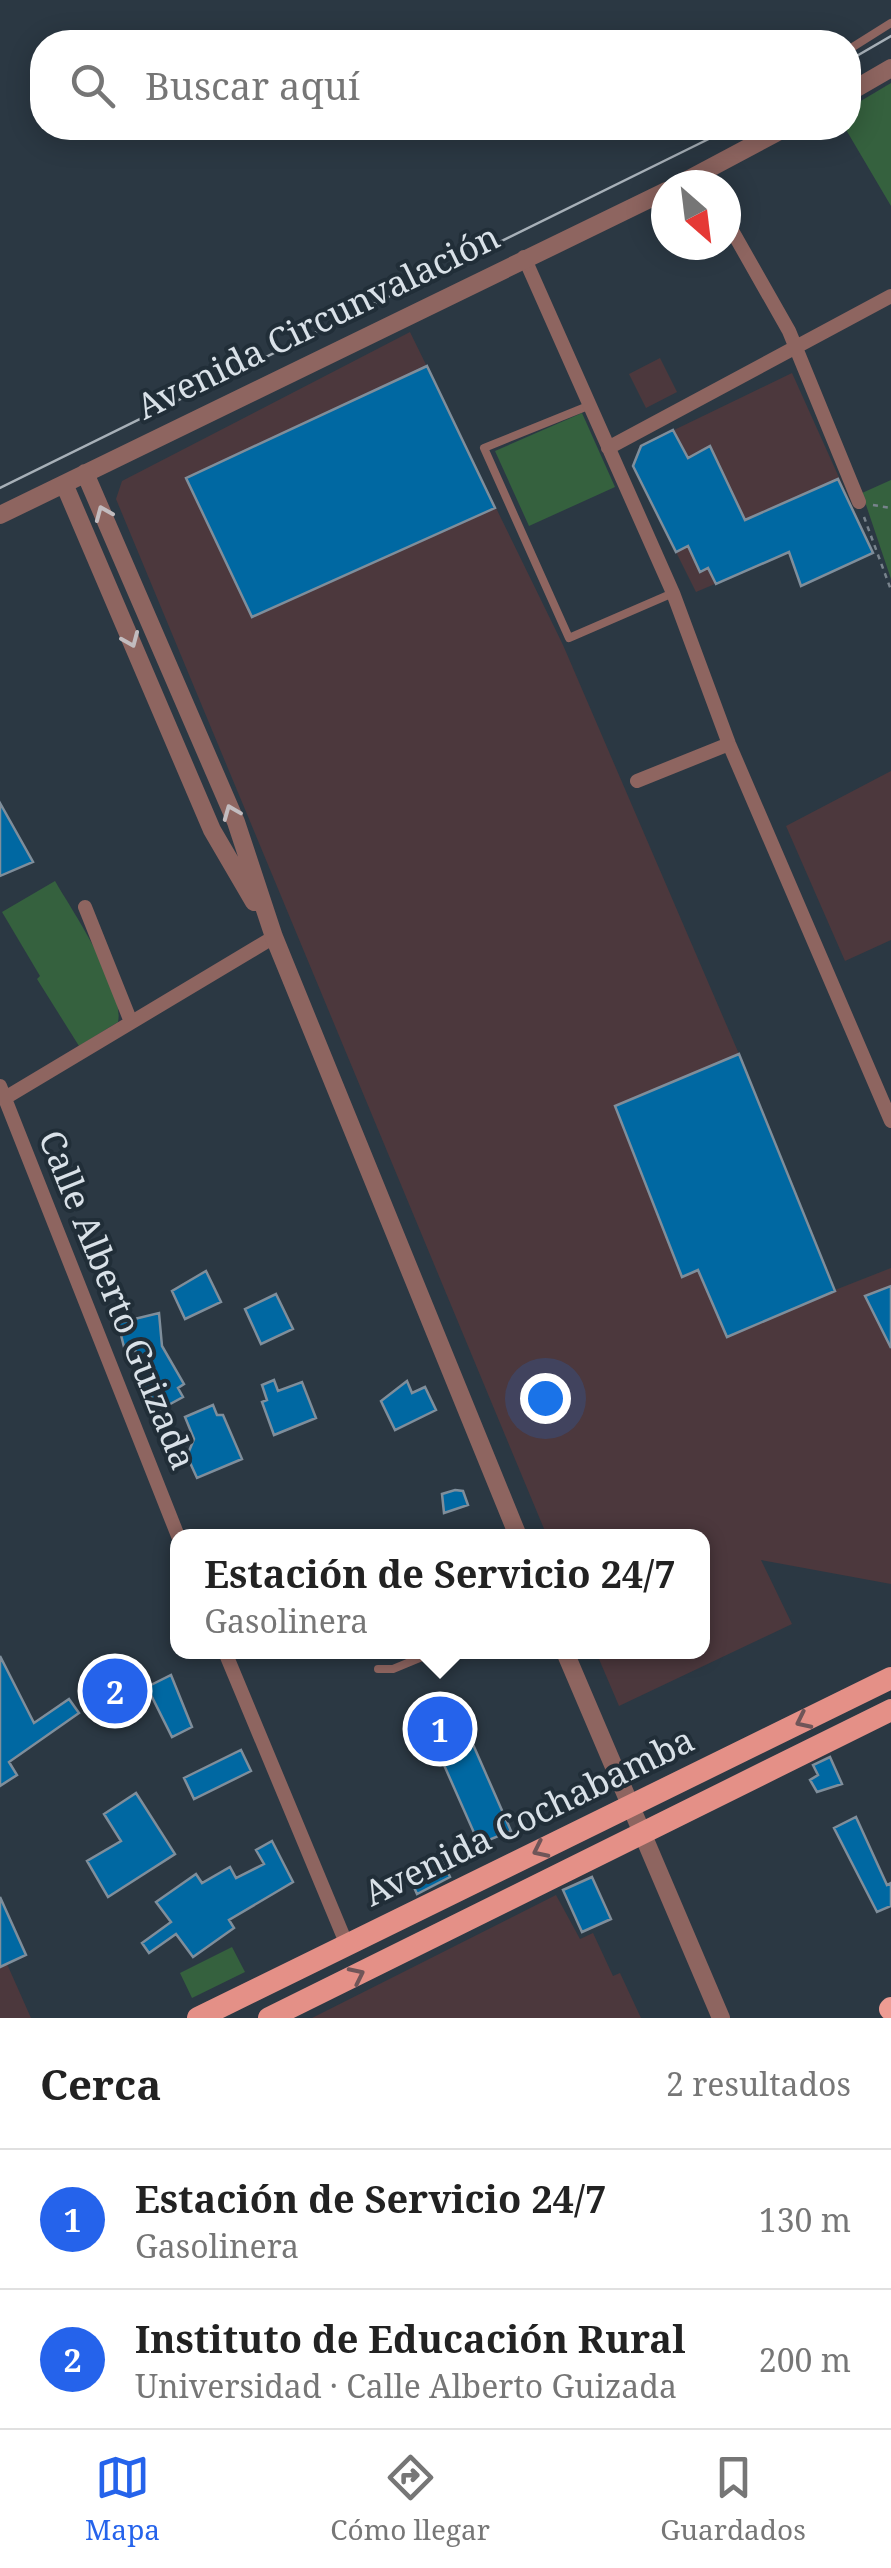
<!DOCTYPE html>
<html lang="es">
<meta charset="utf-8">
<style>
:root{--surface:#fff;--page:#f2f2f2;--text:#222;--muted:#767676;--line:#e0e0e0;--accent:#2563eb}
body{margin:0;font-family:"Noto Serif",serif;background:var(--page);color:var(--text)}
.compass{position:absolute;left:651px;top:170px;width:90px;height:90px;border-radius:50%;background:var(--surface);box-shadow:0 5px 25px #0003;rotate:152deg}
.you{position:absolute;left:545px;top:1398px;width:35px;height:35px;margin:-25px;border:8px solid #fff;border-radius:50%;background:#1a73e8;box-shadow:0 0 0 15px #1a73e833}
.badge{display:grid;place-items:center;width:65px;height:65px;border-radius:50%;background:var(--accent);color:#fff;font-size:32px;font-weight:700}
.pin{position:absolute;translate:-50% -50%;border:5px solid #fff;box-shadow:0 2px 10px #0006}
.popup{position:absolute;left:170px;top:1529px;width:540px;height:130px;box-sizing:border-box;display:grid;place-content:center;border-radius:20px;background:var(--surface);filter:drop-shadow(0 2px 8px #0005);font-size:32px;white-space:nowrap;color:var(--muted)}
.popup b{font-size:38px;color:var(--text)}
.popup::after{content:'';position:absolute;left:50%;top:100%;margin-left:-20px;border:20px solid transparent;border-top-color:var(--surface)}
.list{margin:0;padding:0;list-style:none}
h2{display:flex;justify-content:space-between;align-items:center;height:130px;margin:0;padding:0 40px;font-size:42px}
h2 small{font-size:32px;font-weight:400;color:var(--muted)}
.list li{display:grid;grid-template-columns:65px 1fr auto;gap:30px;align-items:center;box-sizing:border-box;height:140px;padding:0 40px;border-top:2px solid var(--line)}
.list b{display:block;font-size:38px;white-space:nowrap}
.list p{margin:0;font-size:32px;white-space:nowrap;color:var(--muted)}
.list em{font-size:32px;font-style:normal;color:var(--muted)}
.icon{flex:none;width:55px;height:55px;fill:none;stroke:currentColor;stroke-width:2;stroke-linecap:round;stroke-linejoin:round}
.map{position:relative;flex:none;width:891px;height:2018px;overflow:hidden}
.search{position:absolute;background:var(--surface);box-shadow:0 5px 25px #0003;left:30px;right:30px;top:30px;height:110px;display:flex;align-items:center;gap:25px;box-sizing:border-box;padding:0 35px;border-radius:40px;color:var(--muted);font-size:38px}
.sheet{height:410px;background:var(--surface)}
nav{display:flex;justify-content:space-around;align-items:center;box-sizing:border-box;height:140px;border-top:2px solid var(--line);background:var(--surface);font-size:28px;color:var(--muted)}
nav a{display:grid;justify-items:center;gap:5px}
nav .on{color:var(--accent)}
.map>svg:first-child{display:block}
</style>
<div class="map">
<svg width="891" height="2018" viewBox="0 0 891 2018">
<rect width="100%" height="100%" fill="#2b3843"/>
<path fill="#4c383d" d="M410,332l153,313 176,409 96,236 56,-22v316l-130,-24 31,64 -173,82 -23,-54h106v-116h-155l-431,-1037 6,-18z
M660,358l17,34 -31,16 -17,-34z
M792,373l81,180 -72,33 -13,-33 -92,39 -63,-126 2,-8 6,-12z
M891,771v169l-46,21 -59,-135z
M556,1895l24,44 13,-6 20,43 7,-3 21,45h-329z
M0,1948l7,16 24,54h-31z"/>
<path fill="#35613e" d="M891,83v123l-46,-78 4,-20z
M582,413l33,74 -86,39 -34,-75z
M891,480v99l-29,-86z
M55,881c18,31 70,108 63,141l-39,24 -42,-67 3,-3 -38,-64z
M232,1947l13,25 -53,26 -12,-25z"/>
<path fill="#0068a2" stroke="#7f8e9b" stroke-width="2.5" d="M427,366l68,142 -243,109 -66,-139z
M673,430l15,28 22,-12 35,74 93,-41 35,74 -72,33 -12,-34 -73,32 -8,-16 -8,4 -12,-26 -12,6 -43,-86 8,-20z
M0,803l33,59 -33,14z
M739,1054l96,237 -108,46 -29,-67 -16,7 -67,-171z
M206,1271l15,31 -36,17 -13,-28z
M891,1286v62l-26,-52z
M276,1294l17,35 -32,15 -16,-35z
M159,1313l3,33 22,38 -6,4 5,9 -22,12 -25,-30 5,-3 -6,-27 -10,2 -7,-28z
M274,1380l4,11 24,-9 14,36 -42,17 -12,-33 5,-2 -5,-15z
M407,1381l5,12 13,-6 11,23 -41,20 -14,-29z
M213,1405l4,10h6l19,44 -45,19 -10,-22 7,-17 -9,-22z
M455,1490l8,1 5,14 -24,8 -2,-19z
M0,1656l34,67 35,-24 10,14 -70,49 8,13 -17,11z
M171,1675l21,52 -20,10 -25,-50z
M457,1708l54,123 -32,13 -54,-122z
M241,1750l10,21 -57,28 -10,-21z
M830,1757l12,27 -25,8 -7,-12 8,-5 -5,-10z
M136,1793l39,61 -67,43 -21,-36 34,-20 -17,-27z
M856,1817l31,68 4,-2v23l-14,6 -43,-84z
M272,1841l21,41 -64,38 5,8 -41,29 -17,-23 -27,19 -7,-10 29,-21 -15,-20 40,-28 6,9 28,-16 6,11 28,-14 -8,-14z
M440,1856l10,21 -33,17 -8,-18z
M592,1877l19,42 -29,13 -19,-42z
M0,1897l26,58 -26,12z"/>
<g fill="none" stroke-linecap="round" stroke-linejoin="round">
<path stroke="#78838c" stroke-width="2.5" stroke-dasharray="5 5" stroke-linecap="butt" d="M873,505l18,3
M864,517l27,73"/>
<path stroke="#8e6560" stroke-width="8" d="M848,50l43,-27
M588,406l-104,42 85,190 104,-45
M292,1536l9,-3
M378,1669h15l41,-17"/>
<path stroke="#8e6560" stroke-width="14" d="M726,220l63,111 70,171
M524,257l149,336 56,151 162,377
M608,448l283,-152
M637,781l92,-37
M85,907l46,115
M0,1086l178,450
M5,1098l269,-161
M225,1652l122,293"/>
<path stroke="#8e6560" stroke-width="18" d="M848,93l43,-25
M678,185l107,-57
M85,473l151,349 38,115 244,599
M65,486l147,344 42,72
M0,515l666,-324
M565,1652l156,366"/>
<path stroke="#e49087" stroke-width="22" d="M198,2018l693,-340
M269,2018l622,-308"/>
<path stroke="#ee9c93" stroke-width="22" d="M890,2009l1,-1"/>
<path stroke="#a7b0b8" stroke-width="2.5" d="M848,61l43,-25
M0,488l731,-360"/>
</g>
<defs><path id="oneway-chevron" d="M-2-3.5L2.5 0L-2 3.5" fill="none" stroke-width="1.6" stroke-linecap="round" stroke-linejoin="round" transform="scale(2.5)"/></defs>
<g stroke="#c2bcbf">
<use href="#oneway-chevron" transform="translate(103 513) rotate(-113)"/>
<use href="#oneway-chevron" transform="translate(131 640) rotate(67)"/>
<use href="#oneway-chevron" transform="translate(231 812) rotate(-112)"/>
</g>
<g stroke="#6f5558">
<use href="#oneway-chevron" transform="translate(803 1721) rotate(154)"/>
<use href="#oneway-chevron" transform="translate(540 1850) rotate(154)"/>
<use href="#oneway-chevron" transform="translate(357 1975) rotate(-26)"/>
</g>
<g text-anchor="middle" stroke-width="8" stroke-linejoin="round" paint-order="stroke">
<g font-size="35" fill="#d9e1e8" stroke="#212e38">
<text transform="translate(318 322) rotate(-26)" y="12">Avenida Circunvalación</text>
<text transform="translate(117 1300) rotate(68)" y="12">Calle Alberto Guizada</text>
<text transform="translate(529 1817) rotate(-26)" y="12">Avenida Cochabamba</text>
</g>
</g>
</svg>
<svg class="compass" viewBox="-18 -18 36 36"><path d="M0-13l5 13h-10z" fill="#e53935"/><path d="M0 13l5-13h-10z" fill="#767676"/></svg>
<div class="you"></div>
<div class="pin badge" style="left:440px;top:1729px">1</div>
<div class="popup"><b>Estación de Servicio 24/7</b>Gasolinera</div>
<div class="pin badge" style="left:115px;top:1691px">2</div>
<div class="search"><svg class="icon" aria-label="search" viewBox="0 0 24 24"><circle cx="10" cy="10" r="6"/><path d="M15 15l6 6"/></svg>Buscar aquí</div>
</div>
<section class="sheet">
<h2>Cerca<small>2 resultados</small></h2>
<ul class="list">
<li><span class="badge">1</span><div><b>Estación de Servicio 24/7</b><p>Gasolinera</p></div><em>130 m</em></li>
<li><span class="badge">2</span><div><b>Instituto de Educación Rural</b><p>Universidad · Calle Alberto Guizada</p></div><em>200 m</em></li>
</ul>
</section>
<nav>
<a class="on"><svg class="icon" aria-label="map" viewBox="0 0 24 24"><path d="M3 6l6-2 6 2 6-2v14l-6 2-6-2-6 2zM9 4v14M15 6v14"/></svg>Mapa</a>
<a><svg class="icon" aria-label="directions" viewBox="0 0 24 24"><path d="M12 3l9 9-9 9-9-9zM9 14v-3h6M13 9l2 2-2 2"/></svg>Cómo llegar</a>
<a><svg class="icon" aria-label="saved" viewBox="0 0 24 24"><path d="M7 4h10v16l-5-4-5 4z"/></svg>Guardados</a>
</nav>
